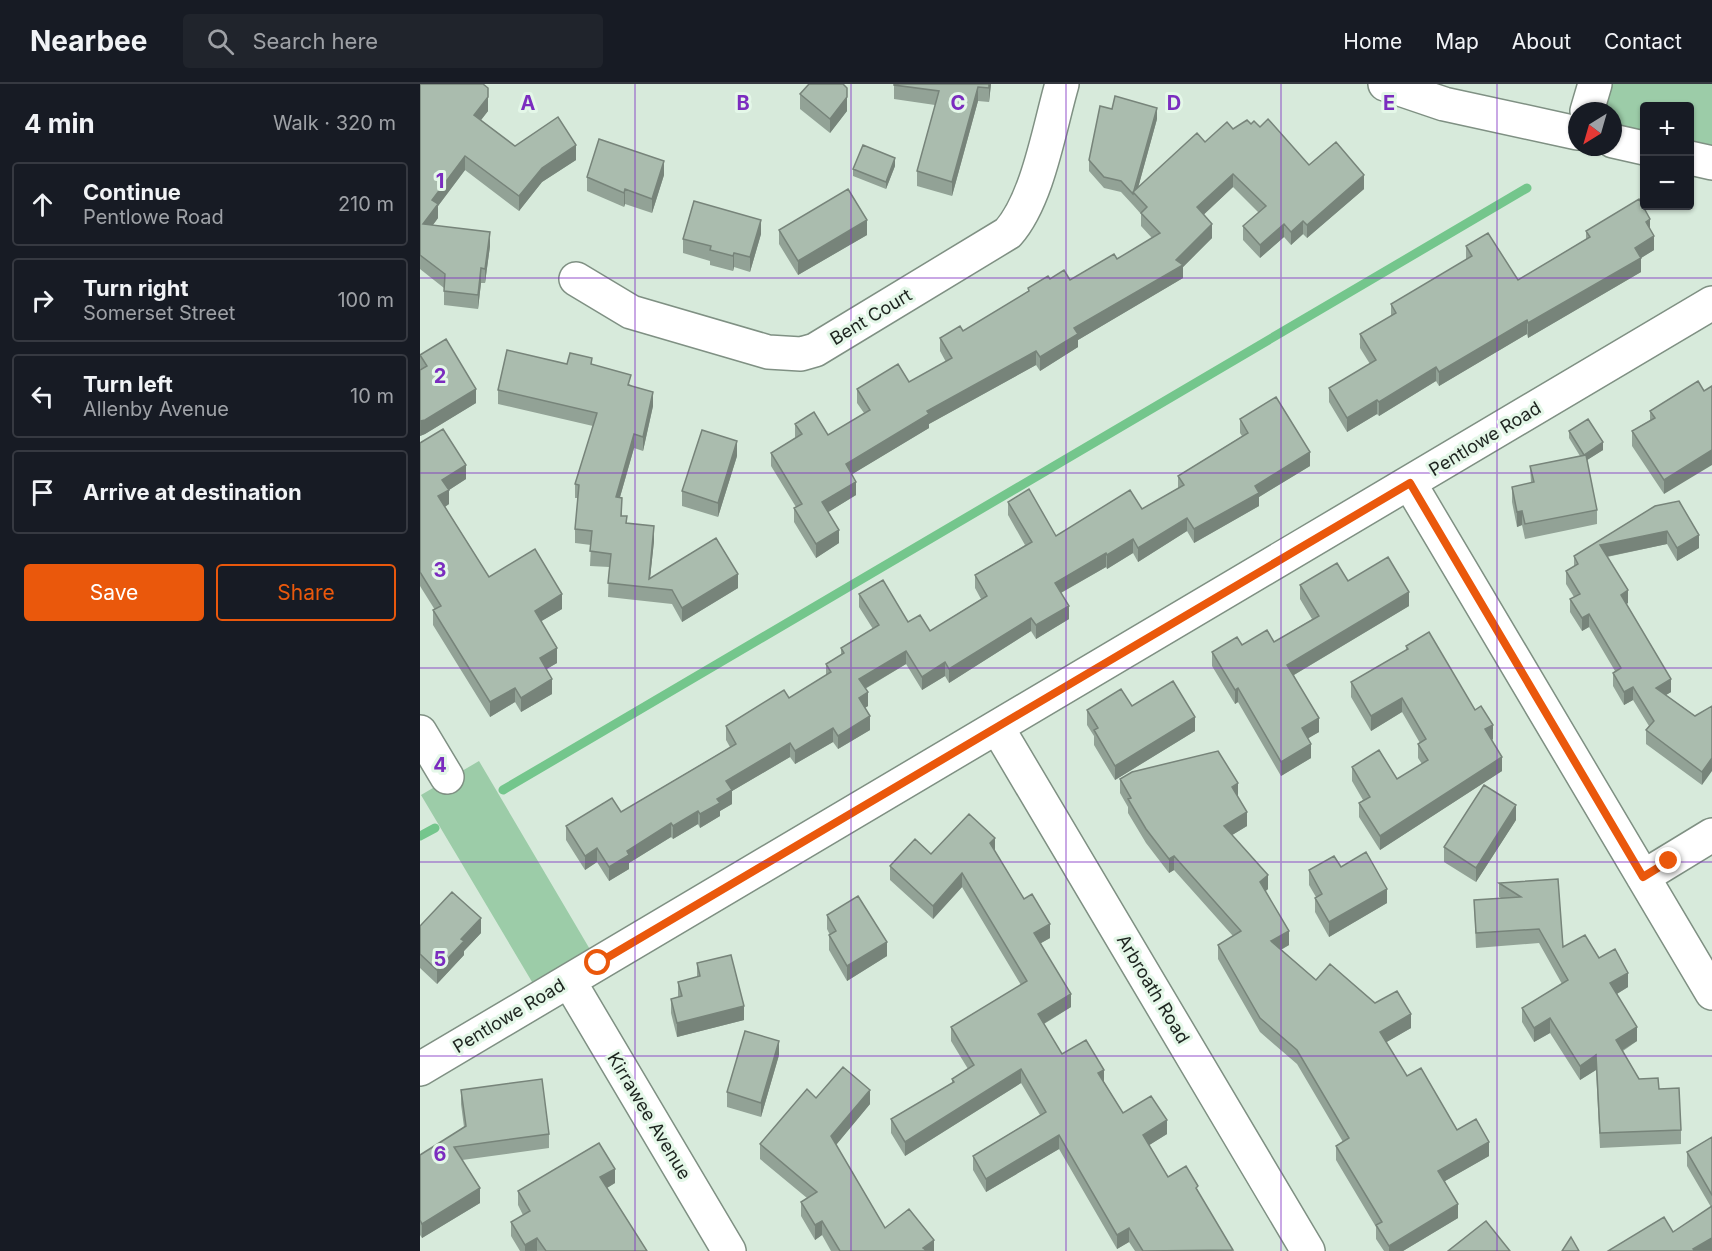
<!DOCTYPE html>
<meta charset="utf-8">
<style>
:root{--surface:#171b24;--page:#20242c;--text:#f1f3f6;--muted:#9ea1a6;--line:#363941;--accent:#ea580c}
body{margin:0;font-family:Inter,sans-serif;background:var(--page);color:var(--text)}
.controls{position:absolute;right:18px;top:18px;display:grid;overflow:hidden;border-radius:6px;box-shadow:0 2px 4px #0004}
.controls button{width:54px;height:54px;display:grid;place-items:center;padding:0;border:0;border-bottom:2px solid var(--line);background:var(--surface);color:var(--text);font:30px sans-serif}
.compass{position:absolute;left:1148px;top:18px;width:54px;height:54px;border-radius:50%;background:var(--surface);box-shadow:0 2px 4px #0004;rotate:217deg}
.stop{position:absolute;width:18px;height:18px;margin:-14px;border:4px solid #ea580c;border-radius:50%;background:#fff}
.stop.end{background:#ea580c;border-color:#fff;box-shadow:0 2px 6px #0008}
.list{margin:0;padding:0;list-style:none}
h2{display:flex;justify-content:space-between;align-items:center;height:78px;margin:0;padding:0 24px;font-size:26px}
h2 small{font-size:20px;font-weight:400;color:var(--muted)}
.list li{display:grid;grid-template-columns:39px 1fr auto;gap:18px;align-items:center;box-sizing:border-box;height:84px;margin:0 12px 12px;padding:0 12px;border:2px solid var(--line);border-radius:6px}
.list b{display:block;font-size:22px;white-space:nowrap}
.list p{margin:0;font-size:20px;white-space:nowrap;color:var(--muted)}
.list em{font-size:20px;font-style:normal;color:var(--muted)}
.actions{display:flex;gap:12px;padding:18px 24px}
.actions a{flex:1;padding:14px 0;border:2px solid var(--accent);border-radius:6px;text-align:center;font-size:21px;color:var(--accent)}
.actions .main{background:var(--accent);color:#fff}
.icon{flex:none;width:33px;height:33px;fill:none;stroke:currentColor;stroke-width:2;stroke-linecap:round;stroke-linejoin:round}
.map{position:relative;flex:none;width:1292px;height:1167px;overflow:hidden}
header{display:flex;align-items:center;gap:36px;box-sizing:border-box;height:84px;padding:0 30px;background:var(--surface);border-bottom:2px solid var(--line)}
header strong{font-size:28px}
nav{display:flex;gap:33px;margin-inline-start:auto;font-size:21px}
.search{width:420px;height:54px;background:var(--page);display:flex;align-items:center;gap:15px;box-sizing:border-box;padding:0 21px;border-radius:6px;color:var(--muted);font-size:22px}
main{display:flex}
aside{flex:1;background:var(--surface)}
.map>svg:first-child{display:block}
</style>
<header>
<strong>Nearbee</strong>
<div class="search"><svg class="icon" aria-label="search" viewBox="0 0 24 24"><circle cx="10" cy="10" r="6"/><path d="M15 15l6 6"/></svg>Search here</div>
<nav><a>Home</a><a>Map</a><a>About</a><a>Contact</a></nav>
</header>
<main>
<aside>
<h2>4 min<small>Walk · 320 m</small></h2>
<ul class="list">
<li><svg class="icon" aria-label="ahead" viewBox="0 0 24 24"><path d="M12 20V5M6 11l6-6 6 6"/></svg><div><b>Continue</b><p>Pentlowe Road</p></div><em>210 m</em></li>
<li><svg class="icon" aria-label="right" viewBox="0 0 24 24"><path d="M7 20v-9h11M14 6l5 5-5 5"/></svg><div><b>Turn right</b><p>Somerset Street</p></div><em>100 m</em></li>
<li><svg class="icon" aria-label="left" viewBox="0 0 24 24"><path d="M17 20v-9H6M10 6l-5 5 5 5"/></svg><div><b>Turn left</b><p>Allenby Avenue</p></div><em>10 m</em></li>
<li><svg class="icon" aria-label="arrive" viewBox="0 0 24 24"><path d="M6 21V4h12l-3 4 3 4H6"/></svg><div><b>Arrive at destination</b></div></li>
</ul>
<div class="actions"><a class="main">Save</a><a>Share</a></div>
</aside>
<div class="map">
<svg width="1292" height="1167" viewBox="0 0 1292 1167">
<rect width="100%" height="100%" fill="#d7eadb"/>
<path fill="#9ccca8" d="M1175,0h117v79l-22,-5v-52h-46v42l-31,-7v-30h-26z
M59,677l119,202 -57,34 -120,-202z"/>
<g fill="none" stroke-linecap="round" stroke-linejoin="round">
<path stroke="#74c68c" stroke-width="9" d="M83,706l1024,-602
M0,752l15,-8"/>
<g stroke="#7f9083" stroke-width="36">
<path id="minor" d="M965,0l59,20 133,29
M1167,27l8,-27
M1193,57l31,7
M1270,74l22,5
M156,195l55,33 137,40 33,2 14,-4 193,-117c30,-34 41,-104 54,-149
M990,400l302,509
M577,643l311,524
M0,648l27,45
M1223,793l69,-42
M149,897l160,270
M0,985l1292,-766"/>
</g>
<use href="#minor" stroke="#fff" stroke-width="33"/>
</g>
<path fill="#92a296" d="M0,0l68,27 -7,9 34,26 61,14 -34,22 -23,29 -54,-41 -27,36v12l-5,7 57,21 -5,37h-4l-3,26 -34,-4v-17l-24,-19z
M571,0l-2,18 -11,-1 -26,95 -35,-10v-15l18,-66 -41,-6v-14z
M427,3v24l-17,22 -30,-24v-15z
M737,35l-19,69 67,-46 28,-13 18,-5 9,3 49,38 55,24 -57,49 -4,-4 -12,11 -7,-8 -24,21 -17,-18v-14l16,-13 -26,-26 -30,28 9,23 -29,29v11l-105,62v7l-38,24 -4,-6 -107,59v4l-77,46 4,21 -28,17 11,31 -23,15 -22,-36v-14l2,-1 -25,-41v-13l24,-15v-14l33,11 36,-22 -7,-10v-14l52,-7 37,-20 -6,-11v-13l23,-7 65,-39v-4l22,-9 20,1 47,-21 35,-21 -11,-12v-12l-8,-9 -12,-13 -17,-4 -15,-17v-11z
M475,82l-9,23 -33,-13v-7z
M244,91l-12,38 -27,-9 -1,3 -37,-16v-14z
M1230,145l4,21 -13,8v14l-113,66 -1,-4 -88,52 -3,-5 -57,35 -2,-2 -30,18 -18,-30v-14l41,-24 -10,-16v-14l31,-18v-12l75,-44v-14l52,34 68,-41v-8z
M359,146l88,5 -69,40 -19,-31z
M341,150l-11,38 -16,-5 -1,4 -23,-6v-4l-27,-8v-14z
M0,271l56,48 -51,31 -5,2z
M147,280h25l39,21 22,21 -10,45 -9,-3 -14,49 2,19 5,7 27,18 -4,37 88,10 -56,34 -10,-18 -64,-7 1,-30 -19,-1 1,-21 -16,-2v-14l3,-31h-3v-14l18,-58 -95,-22v-14z
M1278,297l-34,113 -32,-48v-15l18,-11v-9z
M820,335l70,47 -51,31v9l-65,37 -7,-12 -49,31 -5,-9 -26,16 -1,-2 -45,26 8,26 -33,20 -5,-8 -82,52 -4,-7 -23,14 -16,-26 -41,25 3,17 -3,2 5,22 -32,19 -5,-7 -38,22 -5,-7 -58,34v13l-12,7v5l-20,12 -2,-4 -25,15 -2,-2 -42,26v6l-20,12 -12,-19 -12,8 -19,-30v-14l55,-14 109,-65 -4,-7v-14l63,-28 37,-23v-11l15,-9v-7l32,-19 -14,-22v-13l49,28 22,9 51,-32 -6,-11v-13l50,-30 -17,-30v-13l48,34 86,-27 36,-21v-12l64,-40 -2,-3z
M1149,347l34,19 -16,10 10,50v14l-72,15 -3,-14 -5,2 -5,-25v-15l19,-4 -1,-17 50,-10 -11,-18z
M0,359l46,36 -17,11v14l-4,3 44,70 73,32 -21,12 16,42 -11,6 6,25 -31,18 -6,-10 -25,15 -57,-92v-15h2l-15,-24z
M317,372l-19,61 -36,-11v-15z
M1235,422l44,42 -22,13 -10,-17 -60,13 21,46 -2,1 45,88 -5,3 29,21 17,-10 -10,79 -56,-41v-14l3,-4 -16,-26 -9,5 -11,-19v-13l2,-2 -26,-44 -7,4 -12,-19v-13l4,-2 -8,-13v-13l8,-4v-11z
M928,497l61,25 -115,69 25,57 -11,6 3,20 -30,18 -43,-74 -3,2 -23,-38v-14l30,-7 32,-3 38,-23 -12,-20v-14z
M986,562l69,64 18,29 -1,1 10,31 -122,79 -21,-33v-14l4,-3 -11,-19v-14l45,12 25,-15 -4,-6v-14l2,-1 -18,-31 -31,19 -20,-34v-15l55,-32z
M712,622l63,25 -80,49 -21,-35v-9l-7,-11v-15z
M700,695l118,18 9,29 -15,9 36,54 -3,2 24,54 -8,5 35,30 59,23 36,25 -25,14 21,34 50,54 32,26 -44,25 13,37 -55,33h-19l-8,-12v-12l-40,-67v-14l7,-4 -46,-78 -37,-32 -42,-73v-14l15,-9 -59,-66 -5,3 -23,-30 -18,-30v-6l-8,-14z
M1096,736l-40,62 -32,-20v-15z
M575,767l29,48 26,39 -9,5 30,64 -27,17 18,30 42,28 19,31 44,21 -18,11 19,32 30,16 35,58h-98l-6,-9 -12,7 -58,-100 -73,43 -13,-22v-14l67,-41 -19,-32 -116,73 -14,-23v-14l61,-36v-4l16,-10 -17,-28v-14l70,-42 -59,-98 -29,32 -43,-39v-14l41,-12z
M921,783l46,36 -58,34 -14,-25v-14l1,-1 -7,-12v-15z
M1138,795l5,68 36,11 29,29 -11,7 20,47 -14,10 16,28 20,10 22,41v14l-81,4 -4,-78 -16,10 -30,-47 -16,9 -12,-20v-14l40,-24 -23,-41 -63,5 -2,-48 27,-2 -2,-1v-14z
M407,831l60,41 -40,25 -18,-31v-15h1l-3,-6z
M0,842l61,7 -17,18v4l-27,29 -17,-16z
M277,879l47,57 -67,17 -6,-24v-14l7,-2v-15l19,-5z
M359,971l-18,62 -34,-10v-15z
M41,1006l88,44v14l-87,12 18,43 -58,35 -2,-3v-80l44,-28 -3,-23z
M396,1014l54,6 -34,41 49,83 49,23h-103l-9,-16 -7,5 -14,-24v-14l6,-4 -47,-39v-15z
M1292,1053v114l-39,-19 38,-25 -24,-41v-14z
M195,1099l-8,5 40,63h-127l-9,-15v-14l12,-7 -5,-10v-14z"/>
<path fill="#77847a" d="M569,0h2l-2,18z
M558,3v14l-26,95v-14z
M68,13v14l-14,18v-14z
M427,13v14l-17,22v-14z
M737,24v11l-21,76 -2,-2z
M156,61v15l-34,22 -23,29v-15l23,-28z
M45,72v14l-27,36v12l-15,20v-14l9,-24z
M475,74v8l-9,23v-7z
M244,77v14l-12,38v-14z
M813,90v13l-36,34v-14z
M944,91v14l-57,49v-13z
M205,105v15l-1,3v-14z
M1230,135v14l-4,-11z
M341,136v14l-11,38v-15z
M447,136v15l-69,40v-14z
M883,137v13l-12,11v-13z
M792,140v14l-29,29v11l-105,62v7l-38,24v-14l34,-29 102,-68z
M864,140v13l-24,21v-13z
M70,148v14l-5,37v-14z
M1234,152v14l-13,8v14l-113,66v-15l107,-75z
M314,169v14l-1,4v-15z
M61,184v15l-3,26v-14z
M1107,236v14l-88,52v-14z
M616,267v14l-107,59v4l-83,50v-14l81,-53z
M1016,283v14l-57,35v-14z
M56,305v14l-51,31 -5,2v-15z
M233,308v14l-10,45v-14z
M957,316v14l-30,18v-14z
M214,350v14l-18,63v-14z
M317,357v15l-19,61v-14z
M1183,358v8l-19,12v-7z
M1292,366v15l-48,29v-14z
M890,368v14l-51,31v9l-65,37v-14l61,-43z
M46,381v14l-17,11v14l-11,7v-15l4,-16z
M436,398v13l-34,21v-14z
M1102,427v14l-5,2v-15z
M767,434v13l-49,31v-14z
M234,442v15l-5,47v-9z
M419,446v13l-23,15v-14z
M1247,447v13l-67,14v-13z
M1279,451v13l-22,13v-13z
M713,455v14l-26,16v-14z
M686,469v14l-51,29v-13z
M318,490v14l-56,34v-14z
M1208,506v13l-7,5v-13z
M989,508v14l-122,73v-14z
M142,510v15l-27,16v-14z
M649,522v13l-33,20v-14z
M1169,530v13l-7,4v-13z
M611,534v13l-82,52v-14z
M137,564v15l-17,10v-15z
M486,567v13l-47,28v-13z
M525,578v14l-23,14v-13z
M132,595v15l-31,18v-14z
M1251,595v13l-15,9v-13z
M1213,603v13l-9,5v-13z
M95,604v14l-25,15v-15z
M818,604v14l-3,2v-14z
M448,608v14l-9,5v-13z
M982,614v14l-31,19v-15z
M450,632v14l-32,19v-13z
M775,633v14l-80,49v-14z
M899,634v14l-17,10v-14z
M1073,641v14l-8,5v-15z
M413,644v14l-38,22v-13z
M370,659v14l-58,34v13l-12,7v5l-20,12v-14l17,-15 9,-18z
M891,660v14l-30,18v-14z
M1082,673v14l-122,79v-14z
M1292,674v13l-10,14v-13z
M818,699v14l-6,-10z
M1096,721v15l-40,62v-14z
M278,727v13l-25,15v-13z
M827,728v14l-23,14v-14z
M251,739v14l-42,26v6l-20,12v-14l18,-16z
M575,754v14l-5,-9z
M177,764v14l-12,8v-14z
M754,772v14l-5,3v-14z
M542,789v14l-29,32v-13z
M848,791v14l-8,7v-14z
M967,805v14l-58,34v-15z
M61,834v15l-17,18v4l-27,29v-14l24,-31z
M630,840v14l-16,9v-14z
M869,847v14l-18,10v-14z
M467,858v14l-40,25v-15z
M1208,889v14l-18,11v-15z
M651,910v13l-33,20v-13z
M324,922v14l-67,17v-14z
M991,930v14l-31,18v-14z
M1130,934v15l-16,9v-14z
M1217,943v14l-21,13v-14z
M359,957v14l-18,62v-14z
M1176,971v15l-16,10v-14z
M601,985v14l-116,73v-14z
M684,986v14l-6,-11z
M450,1006v14l-39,47v-15z
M747,1036v14l-24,15v-14z
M639,1051v14l-73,43v-13z
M1069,1058v14l-51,29v-14z
M195,1085v14l-15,9v-15z
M60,1104v15l-58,35v-14z
M1038,1120v14l-55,33h-14v-5z
M402,1137v14l-7,5v-15z
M709,1144v14l-12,7v-14z
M117,1154v13h-12v-6z
M1292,1154v13h-19v-2z
M514,1156v11h-11v-3z"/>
<path fill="#aabcae" stroke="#77847a" stroke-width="1.5" d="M0,0h63l5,4v9l-14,18 41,31 43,-29 18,28 -34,23 -23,28 -54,-40 -33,44 6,4 -15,20 67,8 -5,37 -4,-1 -3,27 -34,-4 1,-17 -25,-19z
M389,0h34l4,4v9l-17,22 -30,-25z
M474,0h95v4l-11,-1 -26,95 -35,-11 22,-80 -45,-6z
M695,12l42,12 -24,86 -12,-13 -17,-4 -15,-17 11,-54 12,3z
M848,35l41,46 27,-23 28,33 -57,50 -4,-4 -12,11 -7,-8 -24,21 -17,-19 23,-20 -33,-32 -36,33 15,17 -36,36 7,5 -109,63 4,6 -38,23 -4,-6 -109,60 2,3 -83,50 10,18 -34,20 17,28 -23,14 -22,-36 8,-4 -31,-51 31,-19 -7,-10 19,-12 14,23 42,-25 -13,-21 41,-25 11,18 43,-24 -12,-20 20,-12 3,5 66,-40 -1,-3 20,-12 2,3 14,-9 6,10 44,-26 3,5 43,-26 -19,-20 6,-6 -14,-15 64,-59 8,9 22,-20 6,7 14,-9 4,4 3,-3 6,6z
M179,55l65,22 -12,38 -27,-10 -1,4 -37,-16z
M443,61l32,13 -9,24 -33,-13z
M428,105l19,31 -69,41 -19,-31z
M1219,115l11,20 -4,3 8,14 -19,12 6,10 -113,65 -1,-3 -88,52 -3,-5 -57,35 -2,-2 -30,18 -18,-30 47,-28 -16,-26 36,-21 -5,-9 81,-48 -6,-10 22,-13 30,47 72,-43 -4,-6z
M274,117l67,19 -11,37 -16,-4 -1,3 -23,-6 1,-4 -28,-7z
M26,255l30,50 -51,31 -5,1v-51l7,-4 -7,-11z
M87,266l60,14 3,-11 22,5 -1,6 40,11 -3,10 25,7 -10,45 -9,-3 -18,63 6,1 -1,18h6l-1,7 28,3 -5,53 67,-41 22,36 -56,34 -10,-18 -64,-7 3,-29 -21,-3 2,-20 -17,-2 4,-44 -4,-1 22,-71 -99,-23z
M1278,297l6,10 8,-5v64l-48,30 -32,-49 23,-13 -5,-7z
M856,313l34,55 -55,34 4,7 -65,36 -7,-11 -49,30 -5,-9 -26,16 -1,-2 -51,30 14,23 -33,19 -5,-7 -82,51 -4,-7 -23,15 -16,-26 -47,28 9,13 -9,6 11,18 -32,20 -5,-8 -38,23 -5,-8 -64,38 6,9 -15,9 3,4 -20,11 -2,-3 -25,15 -2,-3 -44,28 2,4 -20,12 -12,-19 -12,8 -19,-30 46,-28 9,14 115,-68 -10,-18 58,-36 5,8 42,-26 -5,-8 18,-11 -3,-5 38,-23 -20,-31 24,-14 25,42 12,-7 10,16 57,-35 -12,-21 57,-33 -24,-40 21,-13 27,47 74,-46 12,19 42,-24 -6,-9 70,-43 -8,-14z
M1168,335l15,23 -19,13 -15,-24z
M23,345l23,36 -24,15 7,10 -11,6 51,81 46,-28 27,45 -27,17 22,37 -17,10 12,21 -31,19 -6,-10 -25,14 -57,-92 8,-4 -21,-34v-129z
M282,346l35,11 -19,62 -36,-12z
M1166,371l11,55 -72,14 -3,-13 -5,1 -5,-25 22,-5 -4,-16z
M1259,417l20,34 -22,13 -10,-17 -67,14 28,45 -7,5 50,84 -15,9 39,28 17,-10v52l-10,14 -56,-42 8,-9 -21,-34 -9,5 -11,-19 8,-5 -32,-54 -7,4 -12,-19 10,-5 -14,-23 12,-7 -4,-8 81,-50z
M968,473l21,35 -122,73 32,53 -17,10 9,16 -30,18 -43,-74 -3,2 -23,-38 25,-15 5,8 25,-15 7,12 45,-26 -19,-31 37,-22 11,18z
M1009,548l46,78 6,-4 12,19 -8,4 17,28 -122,79 -21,-33 11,-6 -18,-30 27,-17 18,29 31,-19 -10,-16 8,-5 -24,-41 -31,18 -20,-34 57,-33 -2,-3z
M753,597l22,36 -80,49 -21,-36 4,-2 -11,-18 34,-21 11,17z
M798,667l20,32 -6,4 15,25 -23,14 44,49 -8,7 29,49 -18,10 45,39 14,-16 45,39 22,-12 14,23 -31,18 27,44 14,-8 36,62 19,-11 13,23 -51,29 20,33 -69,42 -13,-21 6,-3 -46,-76 13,-8 -52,-88 -37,-32 -42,-73 23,-14 -67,-75 -5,3 -23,-30 -18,-30 3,-1 -11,-19 12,-7z
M1064,701l32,20 -40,63 -32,-21z
M549,730l26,24 -5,5 34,56 8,-5 18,30 -16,9 37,61 -33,20 24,40 24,-14 18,30 -6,3 25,40 28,-17 16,24 -24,15 25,42 18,-11 12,20 -2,2 37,62 -90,1 -14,-23 -12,7 -58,-100 -73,44 -13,-23 73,-44 -25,-43 -116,73 -14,-23 63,-37 -2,-3 22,-14 -23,-38 76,-46 -65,-108 -29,33 -43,-40 25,-27 16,15z
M946,768l21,37 -58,33 -14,-24 7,-4 -13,-24 25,-14 7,11z
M1138,795l5,68 22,-12 14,23 16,-9 13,24 -18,10 27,44 -21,13 23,39 19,-1 1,11 20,-1 2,42 -81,3 -4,-78 -16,11 -30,-48 -16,10 -12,-20 46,-28 -29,-51 -63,4 -2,-33 47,-3 -22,-14z
M32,808l29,26 -20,21 3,2 -27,29 -17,-16v-28z
M438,812l29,46 -40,24 -18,-31 7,-4 -9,-16z
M311,871l13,51 -67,17 -6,-24 11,-3 -4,-14 22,-6 -3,-13z
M325,947l34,10 -18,62 -34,-11z
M423,983l27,23 -39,46 54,92 24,-19 25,31 -11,8 4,3h-87l-18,-30 -7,4 -14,-23 16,-10 -57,-48 47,-55 9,9z
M122,995l7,55 -95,13 26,41 -58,36 -2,-4v-65l46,-29 -5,-36z
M1292,1053v58l-25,-43z
M179,1059l16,26 -15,8 47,74h-101l-9,-13 -12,7 -14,-23 19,-11 -12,-20z
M1292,1122v32l-19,11 2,2h-87l56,-34 9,15z
M1066,1137l24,30h-62z
M1151,1153l8,14h-17z"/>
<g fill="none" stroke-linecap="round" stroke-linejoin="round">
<path stroke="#ea580c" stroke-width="8" d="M178,879l812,-480 233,394 26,-16"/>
</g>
<path fill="none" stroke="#7b2cbf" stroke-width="1.5" stroke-opacity="0.55" d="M215,0v1167M431,0v1167M646,0v1167M861,0v1167M1077,0v1167M0,194h1292M0,389h1292M0,584h1292M0,778h1292M0,972h1292"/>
<g text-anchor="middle" stroke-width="6" stroke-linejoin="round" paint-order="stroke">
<g font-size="18" fill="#1d241f" stroke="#e4f7e8">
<text transform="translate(451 233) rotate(-31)" y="6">Bent Court</text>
<text transform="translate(1065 355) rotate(-31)" y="6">Pentlowe Road</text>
<text transform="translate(733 905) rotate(59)" y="6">Arbroath Road</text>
<text transform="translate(89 932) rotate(-31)" y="6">Pentlowe Road</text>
<text transform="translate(229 1032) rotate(59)" y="6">Kirrawee Avenue</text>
</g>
</g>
<g font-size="20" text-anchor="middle" font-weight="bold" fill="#7b2cbf" stroke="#e4f7e8" stroke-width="6" stroke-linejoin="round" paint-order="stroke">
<text x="108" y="26">A</text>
<text x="323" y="26">B</text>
<text x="538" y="26">C</text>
<text x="754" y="26">D</text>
<text x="969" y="26">E</text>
<text x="20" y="104">1</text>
<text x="20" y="299">2</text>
<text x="20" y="493">3</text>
<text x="20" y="688">4</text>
<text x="20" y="882">5</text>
<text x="20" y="1077">6</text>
</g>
</svg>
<div class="controls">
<button>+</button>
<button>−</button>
</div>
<svg class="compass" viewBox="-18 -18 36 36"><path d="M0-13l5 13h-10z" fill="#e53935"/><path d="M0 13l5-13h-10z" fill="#9ea1a6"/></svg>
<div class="stop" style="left:178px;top:879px"></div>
<div class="stop end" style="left:1249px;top:777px"></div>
</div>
</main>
